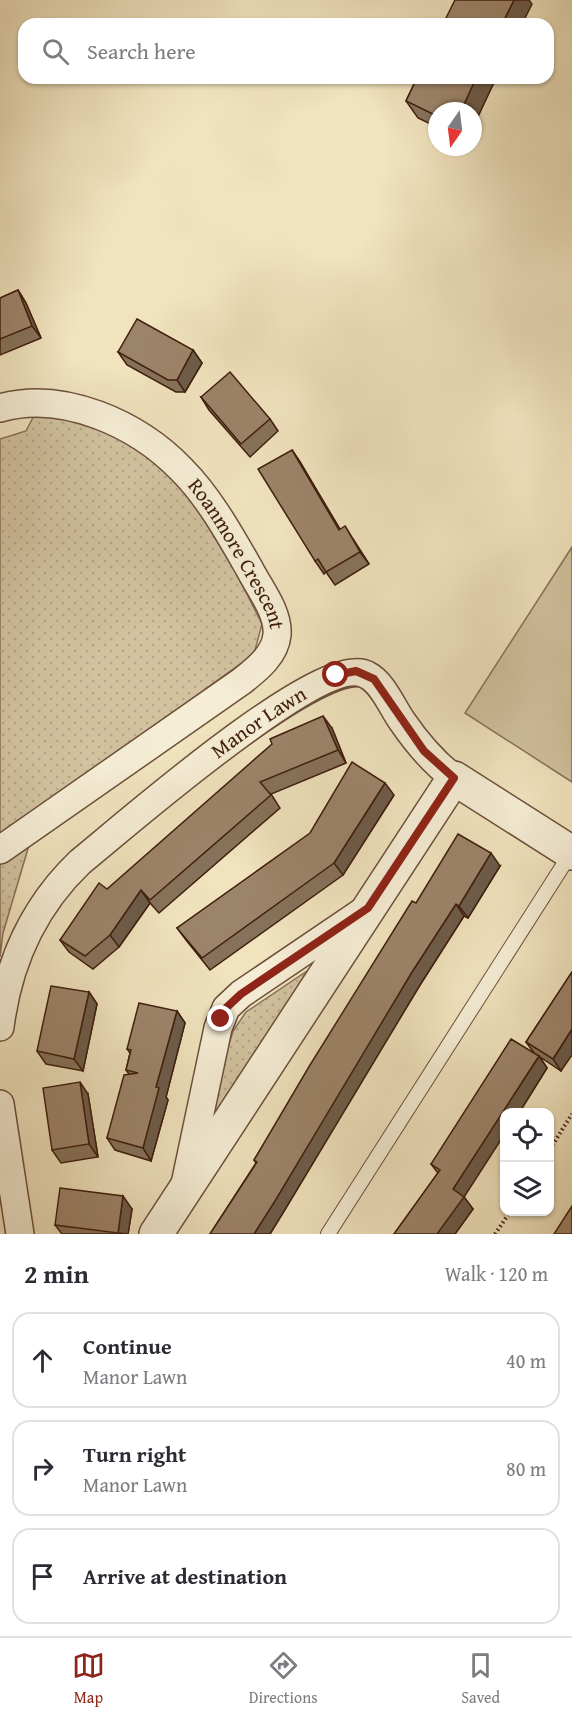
<!DOCTYPE html>
<meta charset="utf-8">
<style>
:root{--surface:#fff;--page:#f7f7f7;--text:#2b2b33;--muted:#7c7c81;--line:#e1e1e2;--accent:#8f2418}
body{margin:0;font-family:"Gentium Book Plus",serif;background:var(--page);color:var(--text)}
.controls{position:absolute;right:18px;bottom:18px;display:grid;overflow:hidden;border-radius:12px;box-shadow:0 2px 4px #0004}
.controls button{width:54px;height:54px;display:grid;place-items:center;padding:0;border:0;border-bottom:2px solid var(--line);background:var(--surface);color:var(--text);font:30px sans-serif}
.compass{position:absolute;left:428px;top:102px;width:54px;height:54px;border-radius:50%;background:var(--surface);box-shadow:0 2px 4px #0004;rotate:194deg}
.stop{position:absolute;width:18px;height:18px;margin:-14px;border:4px solid #8f2418;border-radius:50%;background:#fff}
.stop.end{background:#8f2418;border-color:#fff;box-shadow:0 2px 6px #0008}
.list{margin:0;padding:0;list-style:none}
h2{display:flex;justify-content:space-between;align-items:center;height:78px;margin:0;padding:0 24px;font-size:26px}
h2 small{font-size:20px;font-weight:400;color:var(--muted)}
.list li{display:grid;grid-template-columns:39px 1fr auto;gap:18px;align-items:center;box-sizing:border-box;height:96px;margin:0 12px 12px;padding:0 12px;border:2px solid var(--line);border-radius:18px}
.list b{display:block;font-size:22px;white-space:nowrap}
.list p{margin:0;font-size:20px;white-space:nowrap;color:var(--muted)}
.list em{font-size:20px;font-style:normal;color:var(--muted)}
.icon{flex:none;width:33px;height:33px;fill:none;stroke:currentColor;stroke-width:2;stroke-linecap:round;stroke-linejoin:round}
.map{position:relative;flex:none;width:572px;height:1234px;overflow:hidden}
.search{position:absolute;background:var(--surface);box-shadow:0 2px 4px #0004;left:18px;right:18px;top:18px;height:66px;display:flex;align-items:center;gap:15px;box-sizing:border-box;padding:0 21px;border-radius:18px;color:var(--muted);font-size:22px}
.sheet{height:402px;background:var(--surface)}
nav{display:flex;justify-content:space-around;align-items:center;box-sizing:border-box;height:84px;border-top:2px solid var(--line);background:var(--surface);font-size:16px;color:var(--muted)}
nav a{display:grid;justify-items:center;gap:3px}
nav .on{color:var(--accent)}
.map>svg:first-child{display:block}
</style>
<div class="map">
<svg width="572" height="1234" viewBox="0 0 572 1234">
<defs>
<pattern id="grass-dots" width="8" height="8" patternUnits="userSpaceOnUse" patternTransform="scale(1.5)"><rect width="8" height="8" fill="#d2c2a0"/><path d="M2 2h.1M6 6h.1" fill="none" stroke="#b5a689" stroke-width="1.8" stroke-linecap="round"/></pattern>
</defs>
<rect width="100%" height="100%" fill="#f0e3be"/>
<filter id="stains"><feTurbulence type="fractalNoise" baseFrequency=".00333" numOctaves="4"/><feColorMatrix values="0 0 0 0 .2 0 0 0 0 .09 0 0 0 0 .02 0 0 0 .5 -.17"/></filter>
<radialGradient id="worn" r=".72"><stop offset=".6" stop-color="#630" stop-opacity="0"/><stop offset="1" stop-color="#630" stop-opacity=".3"/></radialGradient>
<path fill="url(#grass-dots)" stroke="#897057" stroke-width="1.5" d="M38,408l77,24 80,59 67,133 -8,30 -214,154 -37,125 -3,24v-518l26,-8z
M310,969l-97,149 -3,-12 23,-75 13,-19z"/>
<path fill="#d2c2a0" stroke="#897057" stroke-width="1.5" d="M572,547v235l-107,-69z"/>
<g fill="none" stroke-linecap="round" stroke-linejoin="round">
<g stroke="#6c4f3a" stroke-width="16">
<path id="service" d="M328,1234l243,-381"/>
</g>
<g stroke="#6c4f3a" stroke-width="30">
<g id="minor">
<path id="s1" d="M0,408c63,-18 138,16 182,62 27,27 48,65 67,98 10,20 30,44 28,67 -2,20 -20,34 -35,46l-242,169"/>
<path id="s2" d="M0,1027c8,-64 33,-120 80,-165 41,-33 244,-212 287,-187 16,8 25,32 35,46 15,22 31,41 52,57"/>
<path d="M0,1104l20,130"/>
<path d="M185,1184l33,-156 8,-20 15,-14 124,-84"/>
</g>
</g>
<g stroke="#6c4f3a" stroke-width="36">
<path id="tertiary" d="M156,1234l298,-456 118,75"/>
</g>
<path stroke="#401e0e" stroke-width="4" stroke-dasharray="1.5 3" stroke-linecap="butt" d="M550,1149l22,-35
M495,1234l15,-22"/>
<use href="#service" stroke="#f5edd5" stroke-width="14"/>
<use href="#minor" stroke="#f5edd5" stroke-width="27"/>
<use href="#tertiary" stroke="#f5edd5" stroke-width="33"/>
</g>
<path fill="#86725b" stroke="#401e0e" stroke-width="1.5" d="M417,78h79l-23,49 -36,-16v16l-19,-9 -12,-17z
M18,290l8,13 15,35 -41,17v-57z
M193,350l9,13 -17,29h-9l-49,-27 -9,-13z
M201,397l69,22 8,12 -28,26 -41,-47z
M292,450l8,12 40,67 13,10 16,25 -34,21 -9,-13 -2,2 -9,-13z
M332,728l14,35 -75,31 9,14 -121,105 -9,-10 -31,44 -26,22 -24,-17 -9,-12 47,-51z
M394,795l-51,80 -133,95 -24,-30 -9,-12z
M500,866l-32,52 -4,-2 -44,69 -150,249h-60l46,-71 -2,-3 162,-257z
M572,972l-11,99 -21,-14 7,11 -28,45h-15l-40,84 9,12 -18,25h-61l44,-61 -7,-9 103,-111 -8,-11z
M89,992l8,12 -14,67 -37,-7 -9,-13z
M177,1011l8,12 -19,74 2,3 -17,61 -36,-11 -8,-12 22,-64 -3,-4 4,-17 -3,-4z
M88,1094l10,63 -37,6 -9,-13z
M132,1209l-4,25h-66l-7,-9z"/>
<path fill="#6d5c4a" stroke="#401e0e" stroke-width="1.5" d="M514,0h15l3,4 -10,20h-20z
M476,78h20l-23,49v-16h-12z
M18,290l8,13 15,35 -9,-12z
M193,350l9,13 -17,29 -8,-12z
M292,450l8,12 47,80 -8,-12z
M345,526l8,13 16,25 -9,-12z
M323,716l9,12 14,35 -8,-13z
M385,783l9,12 -51,80 -9,-12z
M491,853l9,13 -32,52 -9,-12z
M141,890l9,13 -31,44 -9,-12z
M456,904l8,12 -44,69 -137,228 -13,21h-16l158,-262z
M89,992l8,12 -14,67 -9,-12z
M177,1011l8,12 -19,74 2,3 -17,61 -8,-13 13,-61z
M572,1029v26l-11,16 -8,-12z
M539,1056l8,12 -28,45h-15v22l-40,62 9,12 -18,25h-18l16,-45z
M80,1082l8,12 10,63 -9,-13z
M123,1196l9,13 -4,25 -10,-1z"/>
<path fill="#9c846a" stroke="#401e0e" stroke-width="1.5" d="M455,0h59l-12,24h-59z
M417,78h59l-15,33h-24v5l-31,-15z
M18,290l14,36 -32,13v-41z
M137,319l56,31 -16,30h-9l-50,-28z
M230,372l40,47 -29,25 -40,-47z
M292,450l47,80 6,-4 15,26 -34,20 -8,-13 -3,2 -57,-92z
M323,716l15,34 -78,32 11,13 -121,105 -9,-10 -31,45 -25,21 -25,-16 39,-57 8,6 165,-145 -2,-5z
M352,762l33,21 -51,80 -132,95 -25,-30 133,-95z
M458,834l33,19 -32,53 -3,-2 -44,68 -137,229 -21,33h-44l47,-72 -3,-2 56,-95 102,-164 4,2z
M572,972v57l-19,30 -27,-17z
M51,986l38,6 -15,67 -37,-8z
M139,1003l38,8 -21,76 3,1 -16,60 -36,-10 17,-63 14,-2 -12,-3 5,-20 -4,-1z
M511,1039l28,17 -86,133 11,8 -27,37h-43l46,-64 -9,-6z
M80,1082l9,62 -37,6 -9,-62z
M60,1188l63,8 -5,37 -63,-8z
M572,1206v28h-18z"/>
<g fill="none" stroke-linecap="round" stroke-linejoin="round">
<path stroke="#8f2418" stroke-width="8" d="M221,1019l5,-11 15,-14 127,-86 86,-130 -30,-27 -50,-72 -18,-8 -20,4"/>
</g>
<g text-anchor="middle" stroke-width="4.5" stroke-linejoin="round" paint-order="stroke">
<g font-size="21" fill="#401e0e" stroke="#f5edd5">
<text dy="7" stroke="none"><textPath href="#s1" startOffset="302">Roanmore Crescent</textPath></text>
<text dy="7" stroke="none"><textPath href="#s2" startOffset="414">Manor Lawn</textPath></text>
</g>
</g>
<rect width="100%" height="100%" filter="url(#stains)"/>
<rect width="100%" height="100%" fill="url(#worn)"/>
</svg>
<div class="controls">
<button><svg class="icon" aria-label="locate" viewBox="0 0 24 24"><circle cx="12" cy="12" r="6"/><path d="M12 2v4M12 18v4M2 12h4M18 12h4"/></svg></button>
<button><svg class="icon" aria-label="layers" viewBox="0 0 24 24"><path d="M12 4l9 5-9 5-9-5zM3 14l9 5 9-5"/></svg></button>
</div>
<svg class="compass" viewBox="-18 -18 36 36"><path d="M0-13l5 13h-10z" fill="#e53935"/><path d="M0 13l5-13h-10z" fill="#7c7c81"/></svg>
<div class="stop" style="left:336px;top:675px"></div>
<div class="stop end" style="left:221px;top:1019px"></div>
<div class="search"><svg class="icon" aria-label="search" viewBox="0 0 24 24"><circle cx="10" cy="10" r="6"/><path d="M15 15l6 6"/></svg>Search here</div>
</div>
<section class="sheet">
<h2>2 min<small>Walk · 120 m</small></h2>
<ul class="list">
<li><svg class="icon" aria-label="ahead" viewBox="0 0 24 24"><path d="M12 20V5M6 11l6-6 6 6"/></svg><div><b>Continue</b><p>Manor Lawn</p></div><em>40 m</em></li>
<li><svg class="icon" aria-label="right" viewBox="0 0 24 24"><path d="M7 20v-9h11M14 6l5 5-5 5"/></svg><div><b>Turn right</b><p>Manor Lawn</p></div><em>80 m</em></li>
<li><svg class="icon" aria-label="arrive" viewBox="0 0 24 24"><path d="M6 21V4h12l-3 4 3 4H6"/></svg><div><b>Arrive at destination</b></div></li>
</ul>
</section>
<nav>
<a class="on"><svg class="icon" aria-label="map" viewBox="0 0 24 24"><path d="M3 6l6-2 6 2 6-2v14l-6 2-6-2-6 2zM9 4v14M15 6v14"/></svg>Map</a>
<a><svg class="icon" aria-label="directions" viewBox="0 0 24 24"><path d="M12 3l9 9-9 9-9-9zM9 14v-3h6M13 9l2 2-2 2"/></svg>Directions</a>
<a><svg class="icon" aria-label="saved" viewBox="0 0 24 24"><path d="M7 4h10v16l-5-4-5 4z"/></svg>Saved</a>
</nav>
